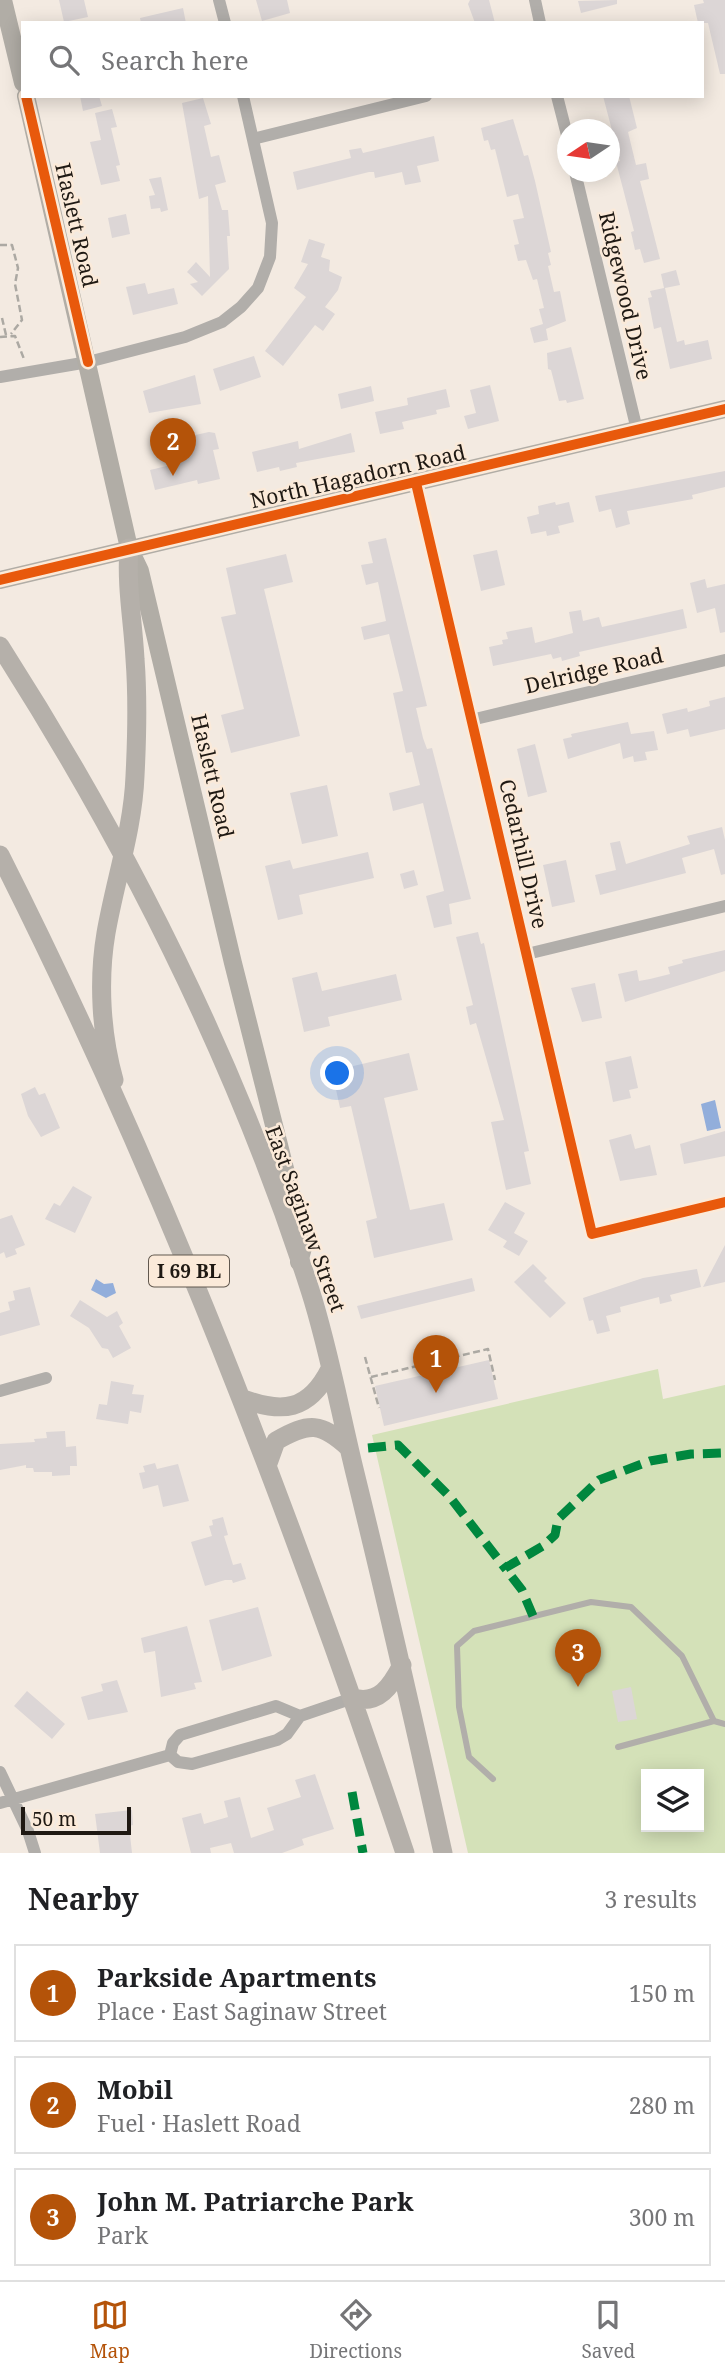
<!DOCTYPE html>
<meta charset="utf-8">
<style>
:root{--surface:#fff;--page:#f6f6f6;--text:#202124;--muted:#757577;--line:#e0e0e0;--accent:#b45309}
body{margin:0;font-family:"Noto Serif",serif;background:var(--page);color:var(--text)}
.controls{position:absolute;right:21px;bottom:21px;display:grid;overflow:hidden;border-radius:0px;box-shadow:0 4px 18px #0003}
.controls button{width:63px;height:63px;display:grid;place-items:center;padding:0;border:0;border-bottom:2px solid var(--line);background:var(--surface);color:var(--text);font:35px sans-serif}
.compass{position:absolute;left:557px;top:119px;width:63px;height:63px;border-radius:50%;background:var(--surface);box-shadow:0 4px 18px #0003;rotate:257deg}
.scale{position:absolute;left:21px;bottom:18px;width:110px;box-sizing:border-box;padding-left:7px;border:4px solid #1f1913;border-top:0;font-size:19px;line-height:24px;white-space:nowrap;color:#1f1913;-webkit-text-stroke:5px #fbead9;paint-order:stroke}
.you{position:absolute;left:338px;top:1074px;width:24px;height:24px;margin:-18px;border:5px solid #fff;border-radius:50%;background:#1a73e8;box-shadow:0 0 0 10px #1a73e833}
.badge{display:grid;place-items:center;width:46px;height:46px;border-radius:50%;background:var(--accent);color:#fff;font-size:23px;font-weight:700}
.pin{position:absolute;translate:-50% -58px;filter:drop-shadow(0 2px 4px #0008)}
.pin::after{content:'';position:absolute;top:37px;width:24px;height:21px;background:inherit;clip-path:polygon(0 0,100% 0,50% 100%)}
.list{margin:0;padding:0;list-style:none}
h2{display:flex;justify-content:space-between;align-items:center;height:91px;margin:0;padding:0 28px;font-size:30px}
h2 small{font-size:23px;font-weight:400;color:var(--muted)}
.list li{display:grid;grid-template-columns:46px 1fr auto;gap:21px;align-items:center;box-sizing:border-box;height:98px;margin:0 14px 14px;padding:0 14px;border:2px solid var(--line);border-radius:0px}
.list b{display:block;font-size:26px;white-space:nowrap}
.list p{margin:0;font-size:23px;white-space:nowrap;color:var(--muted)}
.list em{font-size:23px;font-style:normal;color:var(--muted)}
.icon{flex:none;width:38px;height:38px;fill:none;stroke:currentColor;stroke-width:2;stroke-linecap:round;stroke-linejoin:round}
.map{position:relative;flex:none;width:725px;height:1853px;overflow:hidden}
.search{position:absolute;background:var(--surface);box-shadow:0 4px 18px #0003;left:21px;right:21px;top:21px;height:77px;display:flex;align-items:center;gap:18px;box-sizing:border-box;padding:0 24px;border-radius:0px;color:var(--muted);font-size:26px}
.sheet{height:427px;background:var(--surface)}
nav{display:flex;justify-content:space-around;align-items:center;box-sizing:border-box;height:98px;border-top:2px solid var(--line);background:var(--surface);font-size:19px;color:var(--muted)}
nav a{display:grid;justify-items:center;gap:4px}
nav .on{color:var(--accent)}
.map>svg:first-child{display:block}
</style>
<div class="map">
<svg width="725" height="1853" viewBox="0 0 725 1853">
<rect width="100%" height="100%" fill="#f3eae1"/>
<path fill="#d4e1b8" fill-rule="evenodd" d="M658,1369l5,30 62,-14v468h-257l-96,-418zM646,1774h53v53h-53z"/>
<path fill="#92aedb" d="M715,1100l6,28 -14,3 -6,-27z
M96,1279l8,5 9,-1 3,10 -10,5 -15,-8z"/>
<path fill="#dcd6d6" d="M59,0h25l4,17 -24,5z
M256,0h31l3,13 -28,8z
M470,0h19l6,23h-20l-7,-19z
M617,0v4l-36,9 -3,-12z
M703,0h22v74h-5l-12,-51h-10l-4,-18 10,-2z
M183,8l3,15h-45l-1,-5z
M80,96h19l3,10 -19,5z
M603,96h26l8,32 -9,4 8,33 10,-2 3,16 -9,2 20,78 -16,4 -4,-14 -5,1 -4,-18 3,-1 -18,-69 4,-1z
M203,98l8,26 -7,2 7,31 8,-2 7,27 -11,3 7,25h6l2,26h-3l2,33 -27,27 -12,-12 8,-2 -11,-10 9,-10 14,15 -2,-81 -9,3 -17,-96z
M112,109l5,18 -6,1 9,37 -4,1 4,15 -19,4 -11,-43 11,-2 -6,-27z
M513,119l11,37 4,-1 7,26 16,71 -3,1 3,12 -3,1 6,26 6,-1 6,30 -20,8 2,11 -14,3 -4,-15 13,-4 -4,-15 5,-1 -7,-29 -4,1 -7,-20 -8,1 -4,-16 5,-1 -6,-24 11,-2 -6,-24 -11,3 -12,-48 -4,1 -3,-10 -4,1 -3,-13z
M434,136l5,25 -22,5 4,16 -16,3 -3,-13 -27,6 -1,-6h-5l-72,18 -4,-18 58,-14 -2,-8 12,-2 2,5z
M161,177l7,33 -7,2 -1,-4 -9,1 -2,-13 6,-1 -6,-16z
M126,214l4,20 -18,4 -4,-20z
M309,239l16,5 -4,13 9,3 -1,11 13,6 -4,13 -13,17 10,7 -12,17 -8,-6 -32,41 -18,-15 41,-54 -12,-9 14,-24 -7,-2z
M676,270l4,15 -15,3 12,54 7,-2 1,5 23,-5 4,19 -42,10 -9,-42 -7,2 -6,-31 4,-1 -2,-6 14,-3 -3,-14z
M145,283l3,11 26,-6 4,16 -45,11 -7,-28z
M571,347l13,52 -17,4 -1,-3 -7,1 -8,-31 -3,-1 -1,-16z
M254,356l7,21 -41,14 -7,-22z
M195,375l6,29 -52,9 -6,-22z
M490,385l9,36 -31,8 -4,-13 12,-3 -6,-23z
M371,386l3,15 -33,8 -3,-15z
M446,389l4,18 -14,3 1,4 -35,8 2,7 -24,5 -5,-22 33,-7 -1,-7z
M209,432l6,1 4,16 -6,1 7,29 -22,5 -1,-4 -42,10 -5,-20 29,-7 -6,-23z
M351,433l4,19 -59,11 1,4 -17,4 -1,-4 -22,5 -5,-20 46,-11 1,8z
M725,471v16l-33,8 1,4 -66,12 3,13 -14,4 -5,-19 -12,3 -4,-16z
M555,502l1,3 13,-3 5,20 -16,4 2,7 -13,3 -1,-5 -15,3 -4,-17 12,-3 -1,-8z
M386,538l41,168 -11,2 7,30 4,11 5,-1 39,151 -22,5 3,20 -18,4 -8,-32 18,-5 -21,-88 -30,8 -4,-18 31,-8 -8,-33 -6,1 -13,-60 10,-2 -14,-57 -25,6 -3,-13 25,-6 -8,-39 -12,3 -5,-20 12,-2 -5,-21z
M497,550l8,35 -24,6 -8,-36z
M286,554l7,28 -29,7 36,147 -69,17 -10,-38 23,-6 -23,-92 15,-3 -10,-46z
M705,579l2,9 18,-4v48l-5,1 -5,-25 -18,5 -7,-30z
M683,609l4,19 -108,24 1,4 -18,5 -1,-4 -8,2 -2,-5 -58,12 -4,-19 14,-3 -1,-4 6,-1 -2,-7 26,-5 3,16 38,-10 -4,-21 12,-2 2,11 16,-4 3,10z
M725,697v32l-35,8 -2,-8 -21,5 -5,-20 25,-6 1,4 22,-6 -1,-5z
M628,722l3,12 23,-3 4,19 -13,2 2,8 -13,2 -1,-6 -10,3 -3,-16 -52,16 -5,-20 9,-2 -1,-3z
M535,744l12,48 -19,5 -11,-48z
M327,785l11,51 -36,8 -12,-51z
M722,827l3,13v34l-4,1 -7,-26 -32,9 4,15 -86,22 -5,-20 21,-5 -6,-27 10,-2 6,23 64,-20 -3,-8z
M368,852l6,26 -75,17 4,19 -25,6 -13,-54 25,-6 3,9z
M566,860l9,42 -23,5 -9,-42z
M414,870l4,15 -14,4 -4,-15z
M478,932l3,12 3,-1 45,208 -5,1 7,32 -25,6 -15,-68 13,-2 -28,-97 -6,2 -4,-18 7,-2 -17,-68z
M725,950v21l-100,31 -7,-28 19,-4 2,11 11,-2 20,-5 -2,-7 15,-4 -1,-3z
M317,972l5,19 74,-17 6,26 -74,17 2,9 -26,6 -12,-54z
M595,983l7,35 -20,4 -11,-34z
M409,1053l9,37 -34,8 26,112 34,-7 9,37 -79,18 -8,-37 11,-3 -26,-112 -11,2 -8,-37z
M631,1056l7,32 -9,2 2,8 -18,4 -8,-40z
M35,1087l4,8 6,-2 15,35 -19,9 -13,-21 -7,-22z
M725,1131v25l-41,8 -4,-20z
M631,1134l4,15 15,-4 7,30 -37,6 -11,-41z
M73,1186l19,11 -17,36 -30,-14 9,-16 6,3z
M505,1202l20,11 -11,20 14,8 -9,15 -16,-9 4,-6 -19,-11z
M12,1215l13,30 -10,4 2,5 -11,4 -2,-6 -4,2v-35z
M725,1245v37l-22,5z
M533,1264l14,14 -3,3 22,22 -16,15 -36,-36z
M697,1269l4,18 -31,8 2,6 -12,3 -1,-7 -39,10 1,5 -15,4 4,15 -13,3 -4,-14 -4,1 -6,-23 60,-20z
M472,1278l3,13 -114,28 -4,-13z
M30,1287l10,38 -40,11v-23l10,-3 -2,-8 7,-2 -2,-9z
M80,1300l27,17 10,-6 6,12 -4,3 12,22 -18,10 -5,-9 -6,-1 -13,-20 -19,-12z
M489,1360l9,39 -114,27 -9,-40z
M111,1381l23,4 -2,9 12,1 -3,18 -11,-2 -2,13 -32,-5 3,-15 8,1z
M65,1431l1,16 10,-1 1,20h-7v9l-18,1v-4h-18l-1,-4h-7v-3l-26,5v-26l35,-2 -1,-3 13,-1 -1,-6z
M155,1463l2,6 21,-5 11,37 -26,6 -5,-22 -15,4 -4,-16 6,-1 -2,-6z
M223,1517l5,18 -4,1 9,29 8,-2 5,16 -13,4 -1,-3h-7l-20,6 -14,-44 21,-6 -3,-10 4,-1 -1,-5z
M258,1607l14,49 -50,15 -13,-51z
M187,1626l15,56 -8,1 2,6 -35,8 -6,-46 -11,2 -3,-15z
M117,1680l11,32 -40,8 -7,-23 22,-6 -2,-7z
M631,1687l6,32 -19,3 -6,-31z
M27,1691l38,33 -13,15 -38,-33z
M315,1774l19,55 -32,10 2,6 -22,8h-48l-3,-10 -21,5 1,5h-20l-9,-35 19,-5 3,11 24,-7 -4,-16 16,-4 11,41 23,-8 -7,-22 34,-11 -6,-17z
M132,1810l1,15 -4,1 3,27h-32l-5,-39z"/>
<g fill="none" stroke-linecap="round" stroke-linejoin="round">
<path stroke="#aca9a3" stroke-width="2.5" stroke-dasharray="7 3.5" stroke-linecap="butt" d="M0,245h12l6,23 -3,16 7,36 -11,14
M2,318l4,17
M0,337l15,-1 9,23
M365,1357l14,51
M371,1377l117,-28 7,31"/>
<path stroke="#b1aeaa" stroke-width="6" d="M618,1747l96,-26 11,3
M493,1779l-24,-22 -10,-50 -2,-61 17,-15 117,-29 40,5 51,49 32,65"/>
<path stroke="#b1aeaa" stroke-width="12" d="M219,0l6,23
M535,0l5,23
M557,96l11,43
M253,139l173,-43
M575,172l62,258
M0,377l88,-15 97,-25 37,-15 19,-15 17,-19 12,-31 2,-34 -29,-127
M416,483l176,751 133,-32
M471,720l254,-60
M527,954l198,-48
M0,1391l46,-13
M170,1755l8,7 14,2 85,-24 10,-6 13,-18 53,-18
M170,1755l3,-12 7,-8 96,-29 24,10
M0,1772l28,59 7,22
M0,1803l170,-48"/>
<path stroke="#b1ada6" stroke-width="18" d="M3,0l20,83
M26,96l103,452 11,23 93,392 71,281 -5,18
M0,580l725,-171"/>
<path stroke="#b5b0aa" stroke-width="19" d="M0,646c128,200 237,418 310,644 19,59 30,122 45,183 31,126 60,253 88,380
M0,855c162,321 291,658 405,998
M114,1080c-13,-46 -16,-100 -8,-147 9,-52 27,-104 29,-157 2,-39 3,-78 0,-117 -2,-38 -9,-73 -6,-111
M241,1398c41,16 68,13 89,-29
M267,1466l9,-25c33,-19 45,-19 73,7
M353,1698c26,7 38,-12 49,-33"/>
<path stroke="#00873e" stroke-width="9" stroke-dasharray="18 9" stroke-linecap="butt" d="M368,1448l30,-3 52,52 55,71
M533,1616l-11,-26 -17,-22 38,-22 12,-11 3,-16 41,-39 51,-19 41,-7 34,-1
M352,1792l11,61"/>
<g stroke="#fbead9" stroke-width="15">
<path id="cycleway" d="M26,96l62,266
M416,483l176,751 133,-32
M0,580l725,-171"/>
</g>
<use href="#cycleway" stroke="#e8590c" stroke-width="10"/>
</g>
<g text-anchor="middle" stroke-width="5" stroke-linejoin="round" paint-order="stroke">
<rect fill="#fbead9" stroke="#61584e" stroke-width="2" x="149" y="1255.5" width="80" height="31" rx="5"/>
<g font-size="19" font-weight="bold" fill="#1f1913">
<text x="189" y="1278">I 69 BL</text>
</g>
<g font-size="21" fill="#1f1913" stroke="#fbead9">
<text transform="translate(76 225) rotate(77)" y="7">Haslett Road</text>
<text transform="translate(625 296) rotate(77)" y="7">Ridgewood Drive</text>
<text transform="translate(358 477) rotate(-13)" y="7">North Hagadorn Road</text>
<text transform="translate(594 671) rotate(-13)" y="7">Delridge Road</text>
<text transform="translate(212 776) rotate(77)" y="7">Haslett Road</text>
<text transform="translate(523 854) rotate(77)" y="7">Cedarhill Drive</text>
<text transform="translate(305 1219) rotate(70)" y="7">East Saginaw Street</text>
</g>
</g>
</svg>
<div class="controls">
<button><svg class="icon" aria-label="layers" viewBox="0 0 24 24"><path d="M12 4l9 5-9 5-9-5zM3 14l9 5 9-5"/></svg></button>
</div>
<svg class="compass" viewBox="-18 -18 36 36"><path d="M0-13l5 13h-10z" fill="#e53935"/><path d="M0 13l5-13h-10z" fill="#757577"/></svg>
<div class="scale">50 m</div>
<div class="you"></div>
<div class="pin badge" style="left:436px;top:1393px">1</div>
<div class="pin badge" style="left:173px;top:476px">2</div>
<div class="pin badge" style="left:578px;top:1687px">3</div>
<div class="search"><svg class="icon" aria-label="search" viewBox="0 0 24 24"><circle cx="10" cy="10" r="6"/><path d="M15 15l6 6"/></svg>Search here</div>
</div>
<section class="sheet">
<h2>Nearby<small>3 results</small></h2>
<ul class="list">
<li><span class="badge">1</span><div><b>Parkside Apartments</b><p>Place · East Saginaw Street</p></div><em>150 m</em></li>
<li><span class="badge">2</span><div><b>Mobil</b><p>Fuel · Haslett Road</p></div><em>280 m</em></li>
<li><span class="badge">3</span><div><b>John M. Patriarche Park</b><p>Park</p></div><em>300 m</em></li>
</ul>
</section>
<nav>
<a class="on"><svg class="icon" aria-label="map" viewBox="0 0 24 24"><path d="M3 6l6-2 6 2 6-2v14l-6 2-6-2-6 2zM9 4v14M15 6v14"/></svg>Map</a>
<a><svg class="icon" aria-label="directions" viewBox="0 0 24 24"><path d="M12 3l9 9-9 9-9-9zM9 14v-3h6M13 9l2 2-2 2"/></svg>Directions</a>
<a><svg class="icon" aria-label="saved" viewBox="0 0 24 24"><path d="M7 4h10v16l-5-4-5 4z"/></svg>Saved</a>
</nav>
